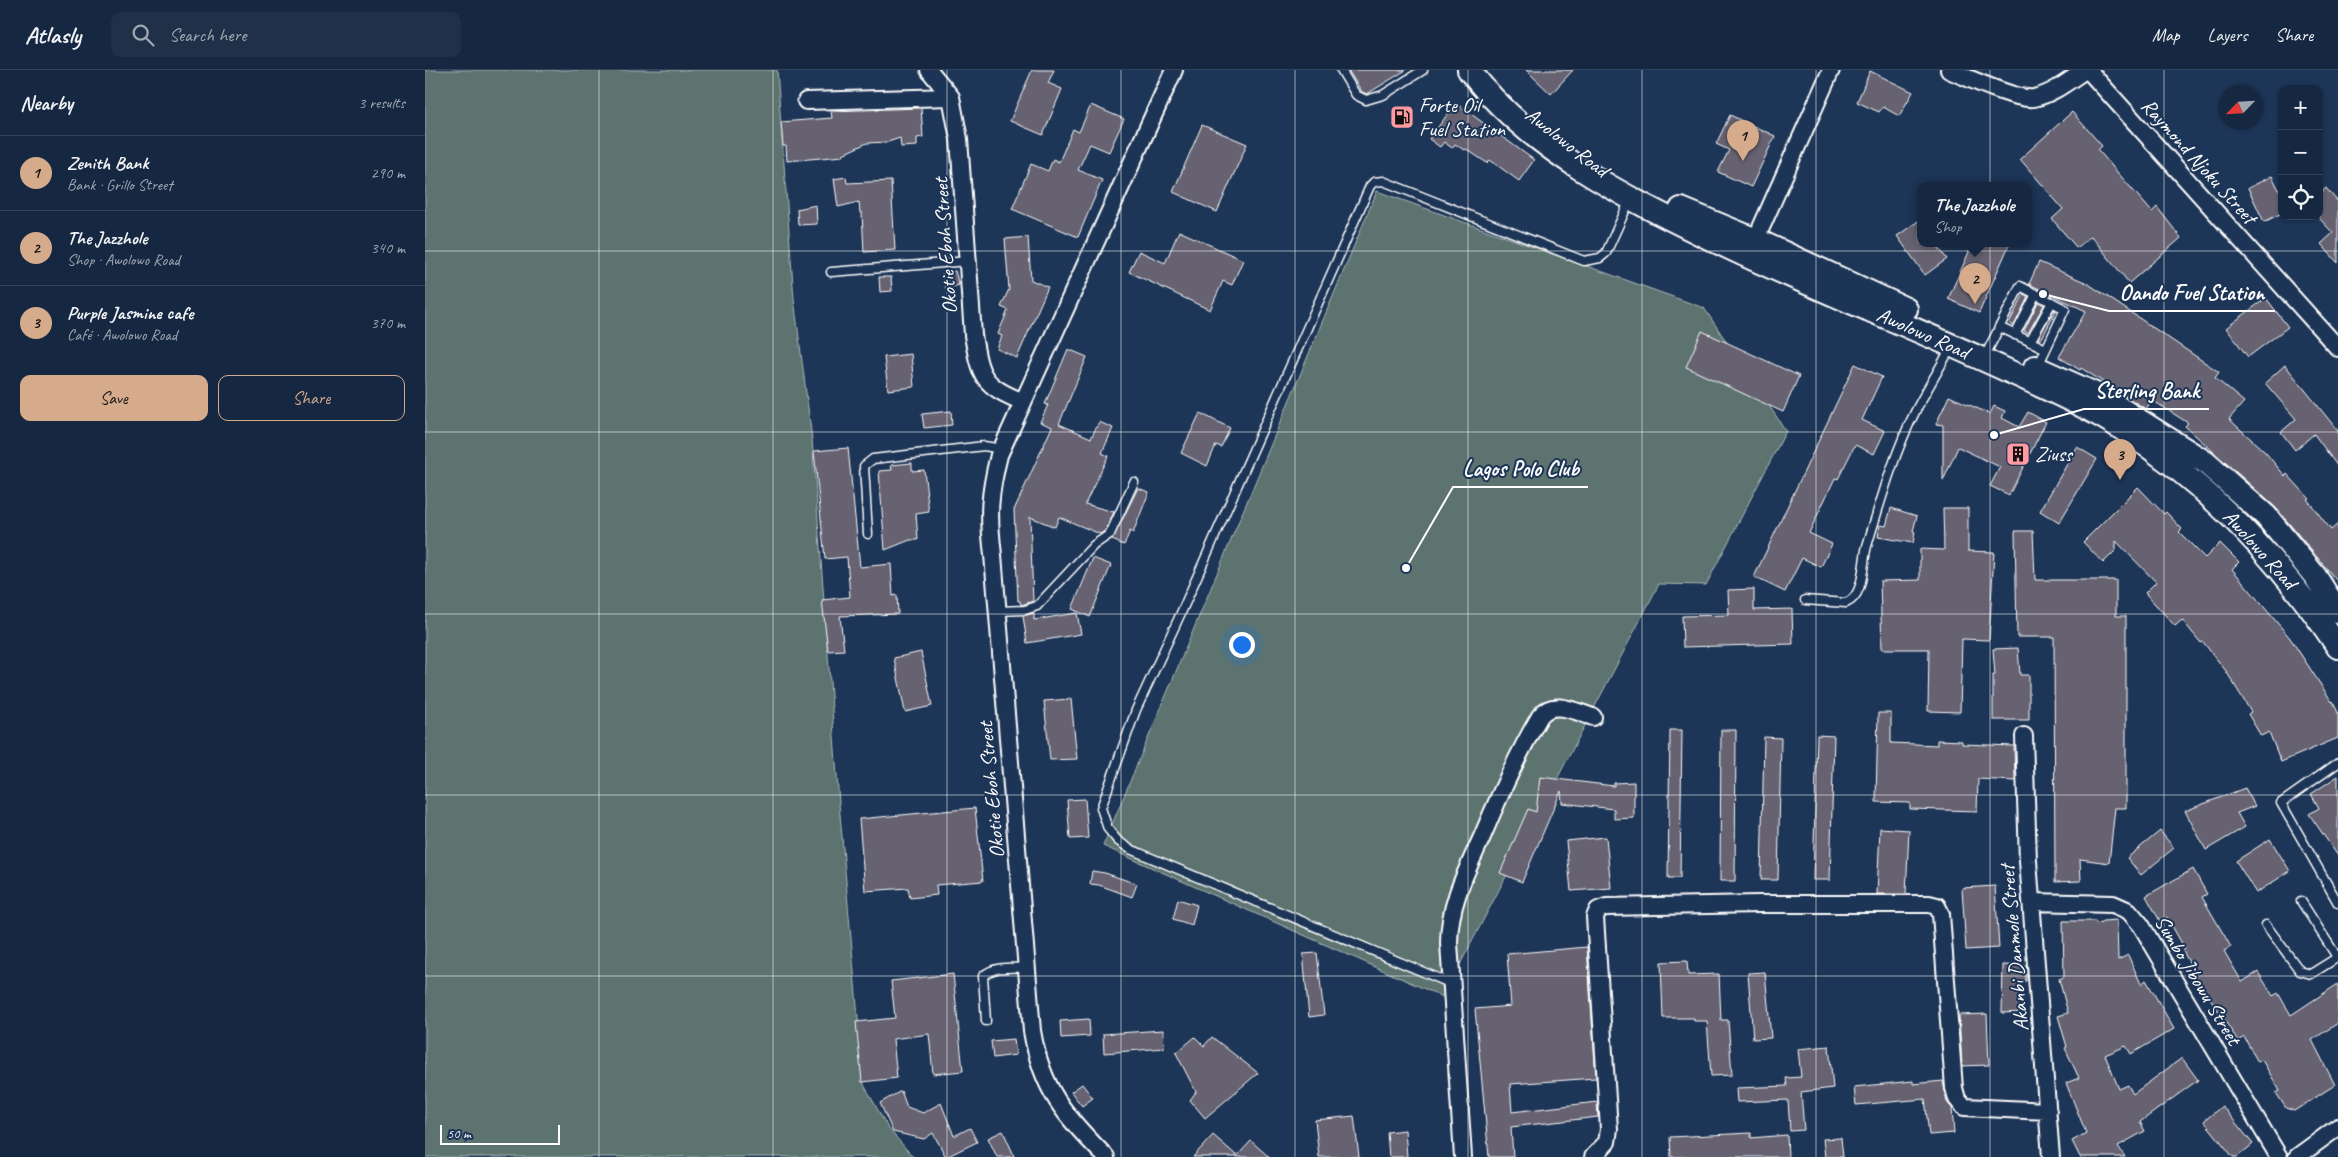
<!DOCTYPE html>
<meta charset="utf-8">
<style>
:root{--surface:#162841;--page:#1f3048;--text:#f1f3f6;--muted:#9ea6b1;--line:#35445a;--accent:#d6ab8b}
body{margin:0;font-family:Caveat,sans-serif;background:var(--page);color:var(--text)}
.controls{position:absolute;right:15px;top:15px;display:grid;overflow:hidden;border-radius:10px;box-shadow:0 1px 4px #0004}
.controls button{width:45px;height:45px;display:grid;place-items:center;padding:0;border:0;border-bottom:1px solid var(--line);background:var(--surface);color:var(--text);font:25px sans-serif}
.compass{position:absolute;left:1793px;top:15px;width:45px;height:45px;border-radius:50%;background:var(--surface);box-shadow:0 1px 4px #0004;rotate:245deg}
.scale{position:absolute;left:15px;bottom:12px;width:120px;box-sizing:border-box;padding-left:5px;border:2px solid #fff;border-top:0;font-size:14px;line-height:18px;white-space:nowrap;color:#fff;-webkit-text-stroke:4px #1d3557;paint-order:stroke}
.you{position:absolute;left:816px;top:574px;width:18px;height:18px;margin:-12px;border:4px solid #fff;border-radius:50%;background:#1a73e8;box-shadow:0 0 0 8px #1a73e833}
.badge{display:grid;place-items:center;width:32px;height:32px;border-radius:50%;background:var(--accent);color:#111;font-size:16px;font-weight:700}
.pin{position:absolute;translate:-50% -41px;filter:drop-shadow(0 1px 2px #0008)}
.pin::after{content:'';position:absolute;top:26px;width:18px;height:15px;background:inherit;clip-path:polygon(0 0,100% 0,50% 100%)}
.popup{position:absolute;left:1492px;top:112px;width:115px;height:65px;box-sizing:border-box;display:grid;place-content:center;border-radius:10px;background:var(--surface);filter:drop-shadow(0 1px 4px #0005);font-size:16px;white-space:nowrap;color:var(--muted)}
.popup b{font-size:19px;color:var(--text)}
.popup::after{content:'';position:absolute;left:50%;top:100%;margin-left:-10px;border:10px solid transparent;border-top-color:var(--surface)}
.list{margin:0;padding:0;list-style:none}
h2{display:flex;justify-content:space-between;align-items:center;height:65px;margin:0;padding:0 20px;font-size:21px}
h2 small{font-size:16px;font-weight:400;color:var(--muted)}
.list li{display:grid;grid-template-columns:32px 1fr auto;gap:15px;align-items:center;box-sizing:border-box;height:75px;padding:0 20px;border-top:1px solid var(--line)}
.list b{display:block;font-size:19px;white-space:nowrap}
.list p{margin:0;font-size:16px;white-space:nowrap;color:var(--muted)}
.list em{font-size:16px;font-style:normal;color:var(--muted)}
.actions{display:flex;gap:10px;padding:15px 20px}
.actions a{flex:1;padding:11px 0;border:1px solid var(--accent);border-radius:10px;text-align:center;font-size:18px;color:var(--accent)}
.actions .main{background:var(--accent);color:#111}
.icon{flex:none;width:28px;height:28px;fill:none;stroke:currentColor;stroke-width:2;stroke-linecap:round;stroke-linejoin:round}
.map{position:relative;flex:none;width:1913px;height:1087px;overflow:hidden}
header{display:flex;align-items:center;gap:30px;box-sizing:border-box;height:70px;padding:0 25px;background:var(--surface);border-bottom:1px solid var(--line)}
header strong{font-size:24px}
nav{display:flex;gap:28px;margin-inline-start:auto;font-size:18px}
.search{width:350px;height:45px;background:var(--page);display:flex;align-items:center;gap:12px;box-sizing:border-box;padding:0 18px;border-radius:10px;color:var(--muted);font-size:19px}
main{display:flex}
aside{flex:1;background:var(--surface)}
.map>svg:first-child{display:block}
</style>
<header>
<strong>Atlasly</strong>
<div class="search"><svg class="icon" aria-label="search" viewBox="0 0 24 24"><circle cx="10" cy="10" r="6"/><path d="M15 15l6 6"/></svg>Search here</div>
<nav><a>Map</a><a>Layers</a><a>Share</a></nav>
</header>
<main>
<aside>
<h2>Nearby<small>3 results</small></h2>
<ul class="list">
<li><span class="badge">1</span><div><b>Zenith Bank</b><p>Bank · Grillo Street</p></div><em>290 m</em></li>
<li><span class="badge">2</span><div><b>The Jazzhole</b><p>Shop · Awolowo Road</p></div><em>340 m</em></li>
<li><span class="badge">3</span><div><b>Purple Jasmine cafe</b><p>Café · Awolowo Road</p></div><em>370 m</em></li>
</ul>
<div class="actions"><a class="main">Save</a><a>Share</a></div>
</aside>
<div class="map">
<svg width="1913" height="1087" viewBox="0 0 1913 1087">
<rect width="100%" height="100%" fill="#1d3557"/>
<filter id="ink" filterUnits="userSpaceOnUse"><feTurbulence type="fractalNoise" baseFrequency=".02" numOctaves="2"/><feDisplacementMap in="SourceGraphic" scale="10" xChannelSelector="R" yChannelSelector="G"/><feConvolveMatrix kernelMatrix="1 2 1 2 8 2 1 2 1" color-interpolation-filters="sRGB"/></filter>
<g filter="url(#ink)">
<path fill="#5c736f" stroke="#aeb9b7" d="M0,0h352l17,229 18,140 27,364 25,282 24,43 25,29h-488z
M952,121l327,117 82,123 -80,154 -47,-1 -216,413 -340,-151z"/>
<path fill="#666271" stroke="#fff" d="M607,0h22l-6,13 14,6 -19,46 -33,-14z
M923,0h58l-39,24 -5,-2z
M1101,0h47l-22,24z
M1445,1l43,21 -14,24 -16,-9 -4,5 -22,-10z
M1031,33l78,57 -15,21 -29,-21 -3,3 -21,-14 -2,1 -9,-6 -3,4 -8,-6 -4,5 -11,-8z
M666,35l33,14 -15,33 -19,-8 -12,26 24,10 -24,57 -66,-28 19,-45 17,7 5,-12 6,3 14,-33 6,3z
M496,38l2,29 -6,1v8l-16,1 -1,-9 -12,4 -21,1 -24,11v2l-56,5 -1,-15h-3l-2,-24 51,-4 -1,-7z
M1647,42l30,34 -4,4 54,62 5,-5 24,31 -52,45 -38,-47 -14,12 -25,-29 11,-10 -43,-50z
M1305,45l45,21 -24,51 -33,-15 11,-22 -13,-6z
M777,55l45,19 -30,68 -44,-20z
M1847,106l10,20v17l-18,9 -16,-34z
M421,107l1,6 44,-2 4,69 -31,2 -2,-39h-2l-1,-11 -21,5 -4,-28z
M1901,118l12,14v61l-17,-19 12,-11 -14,-15v-24z
M391,135l1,19 -19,1 -1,-16z
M1496,149v24h14l12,16 -22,16 -28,-39z
M754,161l64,29 -11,25 -9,-4 -13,29 -81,-38 10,-21 26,12z
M603,167l3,43 17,7 -31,71 -20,-9 5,-13 -4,-2 10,-24 -7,-3 8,-18 -4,-50z
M1548,173h37l-31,70 -31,-14z
M1614,192l48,21 132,89 -4,6 29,24 -15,17 36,33 20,24 2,-2 22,24 -2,1 24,31 7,-6v58l-62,-74 -91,-82 3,-3 -36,-23 -6,9 -65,-41 -1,2 -21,-13 27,-46 -57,-27z
M530,201l4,14 -13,4 -4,-15z
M454,207h12l1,14 -12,1z
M1599,224l4,3 -14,29 -5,-3z
M1841,228l22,29 -40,30 -22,-29z
M1613,232l6,3 -16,28 -4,-2z
M1629,240l2,1 -15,29 -3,-2z
M1277,261l97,45 -16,36 -97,-45z
M643,279l19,8 -28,67 32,14 8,-16 14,6 -11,25 6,3 -23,48 29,8 -8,18 -6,4 -41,-17 -4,10 -25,-10 3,84 -12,4 -1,-4h-2l-4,-91 38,-83 -12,-5 8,-17 -3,-1z
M486,284l3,33 -26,3 -4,-33z
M1430,294l27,13 -20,43 23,11 -11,23 -19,-9 -17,34 -3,-1 -26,55 23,11 -11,23 -19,-9 -17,34 -31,-15z
M1860,295l53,66v36l-24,-33 -19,16 -14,-18 15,-13 -31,-36z
M1524,326l41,18 4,-8 11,5 -3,7 17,9 9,-15 18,10 -37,73 -19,-9 10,-19 -42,-20 -15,34v-56l-7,-1z
M526,341l1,14 -28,3 -2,-14z
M775,343l30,15 -9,19 -5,-2 -9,21 -26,-13z
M1652,377l20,12 -38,64 -19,-12z
M423,378l12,119 31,-3 2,32 4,-1 1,19 -58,2 4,34 -16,1 -6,-51 28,-3 -3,-40 -22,2 -11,-108z
M487,393v8l12,-1 5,42 -13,2 2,26h-8l-25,10 -6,-79 13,-1 -1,-5z
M1713,417l26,27 2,-2 16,17 -3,3 26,26 15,-15 19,19 -7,7 58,69 42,64 1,-1 5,12v25l-57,24 -12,-30 -8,4 -13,-22 3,-2 -25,-41 -23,-29 -2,1 -19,-23 -7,6 -30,-33 11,-11 -40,-41v9l-13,13 -20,-21z
M713,418l11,4 -16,41 -3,-2 -6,14 -12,-5z
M1466,438l26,8 -4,15 2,1 -2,11 -35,-6 2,-12 6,1z
M1518,438h25v43l26,1 -5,88 -27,-1 -2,73 -32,-1 1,-62h-47l-2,-68 40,-1v-31l24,1z
M1590,461h18l2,49h81v36h10v192h-11l-6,55 -29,-4 1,22 -26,1 -1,-245h-37z
M668,488l18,7 -21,52 -18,-8z
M1329,519v21l38,-1 1,35 -110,3 -1,-31 47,-1 -1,-25z
M609,543v7l43,-7 4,21 -54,9 -4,-27z
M1593,578l2,27h9v45h-36v-45h2l-2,-26z
M496,582l11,54 -27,6 -11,-54z
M646,629l6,60 -27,1 -6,-59z
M1453,643h13v30l46,2v-5l25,1v3l52,2 1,35 -37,-2 -1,32 -67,-2v-6l-34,-1z
M1245,660h12l-2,148h-12z
M1296,660h15l-1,151h-15z
M1392,665l17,1 -4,144h-17z
M1339,667l17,1 -3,142h-17z
M1913,706v80l-29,-42 10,-6 -8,-14z
M1115,707l74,9v-3l20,-1v36l-20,1v-10l-52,-6 -1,-12 -39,91 -22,-9 28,-64 8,3z
M1820,718l10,18 -18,7 8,14 -39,23 -21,-39z
M660,729l3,39 -18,1 -3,-39z
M550,738l8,73 -47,4 1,10 -27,3 -2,-10 -43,3 -6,-72z
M1455,758l29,2 -3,64h-29z
M1735,761l14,17 -33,27 -14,-17z
M1181,767l5,51 -40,3 -5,-50z
M1845,769l20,32 -34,22 -20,-32z
M1768,799l14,25 -5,3 29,50 -7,4 18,31 16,-10 15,24 5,-3 13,22 47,-31v39l-26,17 23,45 -41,26 -8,-3 -10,-15 4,-2 -18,-31 -4,2 -14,-25 -6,4 -30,-46 -1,1 -24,-45 2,-2 -18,-32 -7,4 -14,-25z
M667,801l13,2 32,11 -5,13 -33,-12 -9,-1z
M1570,816l4,62 -33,2 -4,-62z
M753,829l19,6 -5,20 -19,-6z
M1692,850l1,40 10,-5 13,29 5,-4 28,49 -43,25 -5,-8 -21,9 14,34 9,-4 5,9 49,-36 16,22 -58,42 5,9 -27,15 7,11h-45l-8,-16 14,-8 -20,-50 13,-5 -14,-30 2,-1 -9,-31 10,-3 -9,-34 5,-2 -1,-56h32l2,3 6,-3z
M1162,877l9,131 -86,6 2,28 85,-10 1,15 -87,10 2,30h-24l-14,-148 36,-3 -4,-52z
M892,883l7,62 -15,2 -6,-63z
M1262,891l1,14 31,-1 2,46h7l4,55 -21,1 -4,-55h-13v-3h-31l-2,-56z
M1578,895l23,1v15h-5l2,31 -21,1z
M1340,902l6,66 -18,1 -5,-66z
M528,904l10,97 -30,3 -4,-40 -36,5 4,39 -35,4 -6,-60 39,-4 -4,-37z
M1562,944l2,51 -27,1 -3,-51z
M664,949l1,17 -29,2 -1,-17z
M738,960l1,18 -60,5 -1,-19z
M770,967l9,9 8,-9 46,36 -53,45 -15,-18 6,-8 -20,-39z
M589,969l2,16 -23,3 -2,-17z
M1404,976l4,42 -32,4 3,38 -14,1 -2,-31 -51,2 -1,-14 51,-2 -1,-8 15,-1 -3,-28z
M1488,1011v3l30,-3 4,21 5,6 2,25 -25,2 -4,-36 -69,6 -2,-18z
M657,1014l11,14 -11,8 -11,-14z
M476,1021l6,16 16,6 18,-10 13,33 16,-8 7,14 -31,15 -13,-24 -9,6 -31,-7 -13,-29z
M1797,1036l31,38 -16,13h-4l-29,-36z
M929,1046l5,41h-40l-4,-37z
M980,1060l2,27h-18l-2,-25z
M578,1061l9,20 2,6h-17l-9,-19z
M1326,1063v5l36,-3 1,22h-117l-1,-20z
M788,1065l24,21 14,-15 18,16h-76z
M1416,1068l2,19h-18l-2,-18z"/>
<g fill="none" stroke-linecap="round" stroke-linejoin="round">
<g stroke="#fff" stroke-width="11">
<path id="lane" d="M916,0l15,25 10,5 17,-5 40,-25
M406,202l138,-11
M1574,257l47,22
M1590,265l21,-41
M1605,272l22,-40
M1559,288l36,-72 45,23 -27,57
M443,464l-4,-68 9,-7 111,-13 18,3
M1380,530l41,3c19,-7 16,-40 21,-57 14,-46 27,-93 49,-136 11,-21 24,-42 35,-63
M573,541l27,-1 12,-4 57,-61 16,-11 24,-52
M1913,693l-57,40 57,100
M1876,831l36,56
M1841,855l34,46 11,3 27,-17
M1027,914l-322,-135 -12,-8 -10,-12 -7,-21 35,-98 45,-97 189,-427 4,-4 9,-1 201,80 16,-3 6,-5 24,-53
M561,951l-3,-45c12,-11 29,-8 44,-8"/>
</g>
<g stroke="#fff" stroke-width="20">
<path id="street" d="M504,0l22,27 8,42 14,196c7,42 9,50 50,67
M1524,0c17,7 69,31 85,28 19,-4 36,-18 51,-28
M1663,0l250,278
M381,31l145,-4
M1327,178l79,-178
M1599,666l4,125 23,296
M1607,832l81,2 16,7 12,14 138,232
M681,1087c-41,-41 -64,-67 -74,-126l-39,-476c-5,-41 -4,-60 6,-100l175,-385
M1038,1087l-14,-214c0,-39 17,-71 33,-106 17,-41 35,-82 58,-121 13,-17 36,-4 53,1
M1168,1087l14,-15 2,-13 -14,-212 3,-7 8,-3 153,-3h170l8,2 4,8 13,174 3,11 7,8 84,4
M1872,1087l41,-30"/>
</g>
<g stroke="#fff" stroke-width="26">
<path id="secondary" d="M1044,0c61,80 154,126 242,169 96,47 196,85 293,130 41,19 84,37 123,63 85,56 154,130 211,215
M1256,139l75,31 150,69
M1610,297l67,30 103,65 61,54 49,60 23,36"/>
</g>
<use href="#lane" stroke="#1d3557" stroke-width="8"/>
<use href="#street" stroke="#1d3557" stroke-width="16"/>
<use href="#secondary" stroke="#1d3557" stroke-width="22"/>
</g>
</g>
<path fill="none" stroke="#fff" stroke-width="1" stroke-opacity="0.55" d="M174,0v1087M348,0v1087M522,0v1087M696,0v1087M870,0v1087M1043,0v1087M1217,0v1087M1391,0v1087M1565,0v1087M1739,0v1087M0,181h1913M0,362h1913M0,544h1913M0,725h1913M0,906h1913"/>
<defs>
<g id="fuel-square" transform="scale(1.25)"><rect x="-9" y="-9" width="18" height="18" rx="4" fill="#ff9aa2" stroke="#1d3557"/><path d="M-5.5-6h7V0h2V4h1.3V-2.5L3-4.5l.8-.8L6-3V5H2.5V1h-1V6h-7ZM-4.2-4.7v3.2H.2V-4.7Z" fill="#111"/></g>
<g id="building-square" transform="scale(1.25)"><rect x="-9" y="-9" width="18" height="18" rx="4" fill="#ff9aa2" stroke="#1d3557"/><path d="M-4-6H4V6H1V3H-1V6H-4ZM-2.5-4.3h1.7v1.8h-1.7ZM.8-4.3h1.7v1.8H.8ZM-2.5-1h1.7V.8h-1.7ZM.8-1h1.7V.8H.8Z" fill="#111"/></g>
</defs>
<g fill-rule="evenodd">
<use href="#fuel-square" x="977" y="47"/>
<use href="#building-square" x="1593" y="384"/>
</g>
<g text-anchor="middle" stroke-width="4" stroke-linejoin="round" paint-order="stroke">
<g font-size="21" fill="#fff" stroke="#1d3557" text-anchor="start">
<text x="994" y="42">Forte Oil<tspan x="994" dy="24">Fuel Station</tspan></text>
<text x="1610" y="391">Ziuss</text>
</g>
<g font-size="21" fill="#fff" stroke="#1d3557">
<text transform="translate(1142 72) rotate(38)" y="7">Awolowo Road</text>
<text transform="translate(1774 91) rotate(48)" y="7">Raymond Njoku Street</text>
<text transform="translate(520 176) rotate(-94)" y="7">Okotie Eboh Street</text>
<text transform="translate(1498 263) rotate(24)" y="7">Awolowo Road</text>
<text transform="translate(1835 479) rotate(48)" y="7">Awolowo Road</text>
<text transform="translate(566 720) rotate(-95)" y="7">Okotie Eboh Street</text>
<text transform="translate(1589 878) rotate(-95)" y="7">Akanbi Danmole Street</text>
<text transform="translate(1773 910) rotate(59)" y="7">Sumbo Jibowu Street</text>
</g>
</g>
<path fill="none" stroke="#fff" stroke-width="2" d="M1618 224L1684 241H1850M1569 365L1659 339H1784M981 498L1028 417H1163"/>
<g fill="#fff" stroke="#1d3557" stroke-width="2">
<circle cx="1618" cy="224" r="5"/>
<circle cx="1569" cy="365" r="5"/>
<circle cx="981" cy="498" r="5"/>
</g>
<g font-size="22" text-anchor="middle" font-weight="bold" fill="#fff" stroke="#1d3557" stroke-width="4" stroke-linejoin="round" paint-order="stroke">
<text x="1767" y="230">Oando Fuel Station</text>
<text x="1722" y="328">Sterling Bank</text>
<text x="1096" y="406">Lagos Polo Club</text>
</g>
</svg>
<div class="controls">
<button>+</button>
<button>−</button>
<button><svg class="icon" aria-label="locate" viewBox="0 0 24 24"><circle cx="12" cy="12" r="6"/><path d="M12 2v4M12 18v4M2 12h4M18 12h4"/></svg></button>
</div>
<svg class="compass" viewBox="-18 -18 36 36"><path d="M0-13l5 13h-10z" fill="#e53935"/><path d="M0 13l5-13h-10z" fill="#9ea6b1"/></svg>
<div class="scale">50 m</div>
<div class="you"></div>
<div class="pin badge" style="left:1318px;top:91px">1</div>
<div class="pin badge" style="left:1550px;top:234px">2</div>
<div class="popup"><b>The Jazzhole</b>Shop</div>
<div class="pin badge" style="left:1695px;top:410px">3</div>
</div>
</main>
